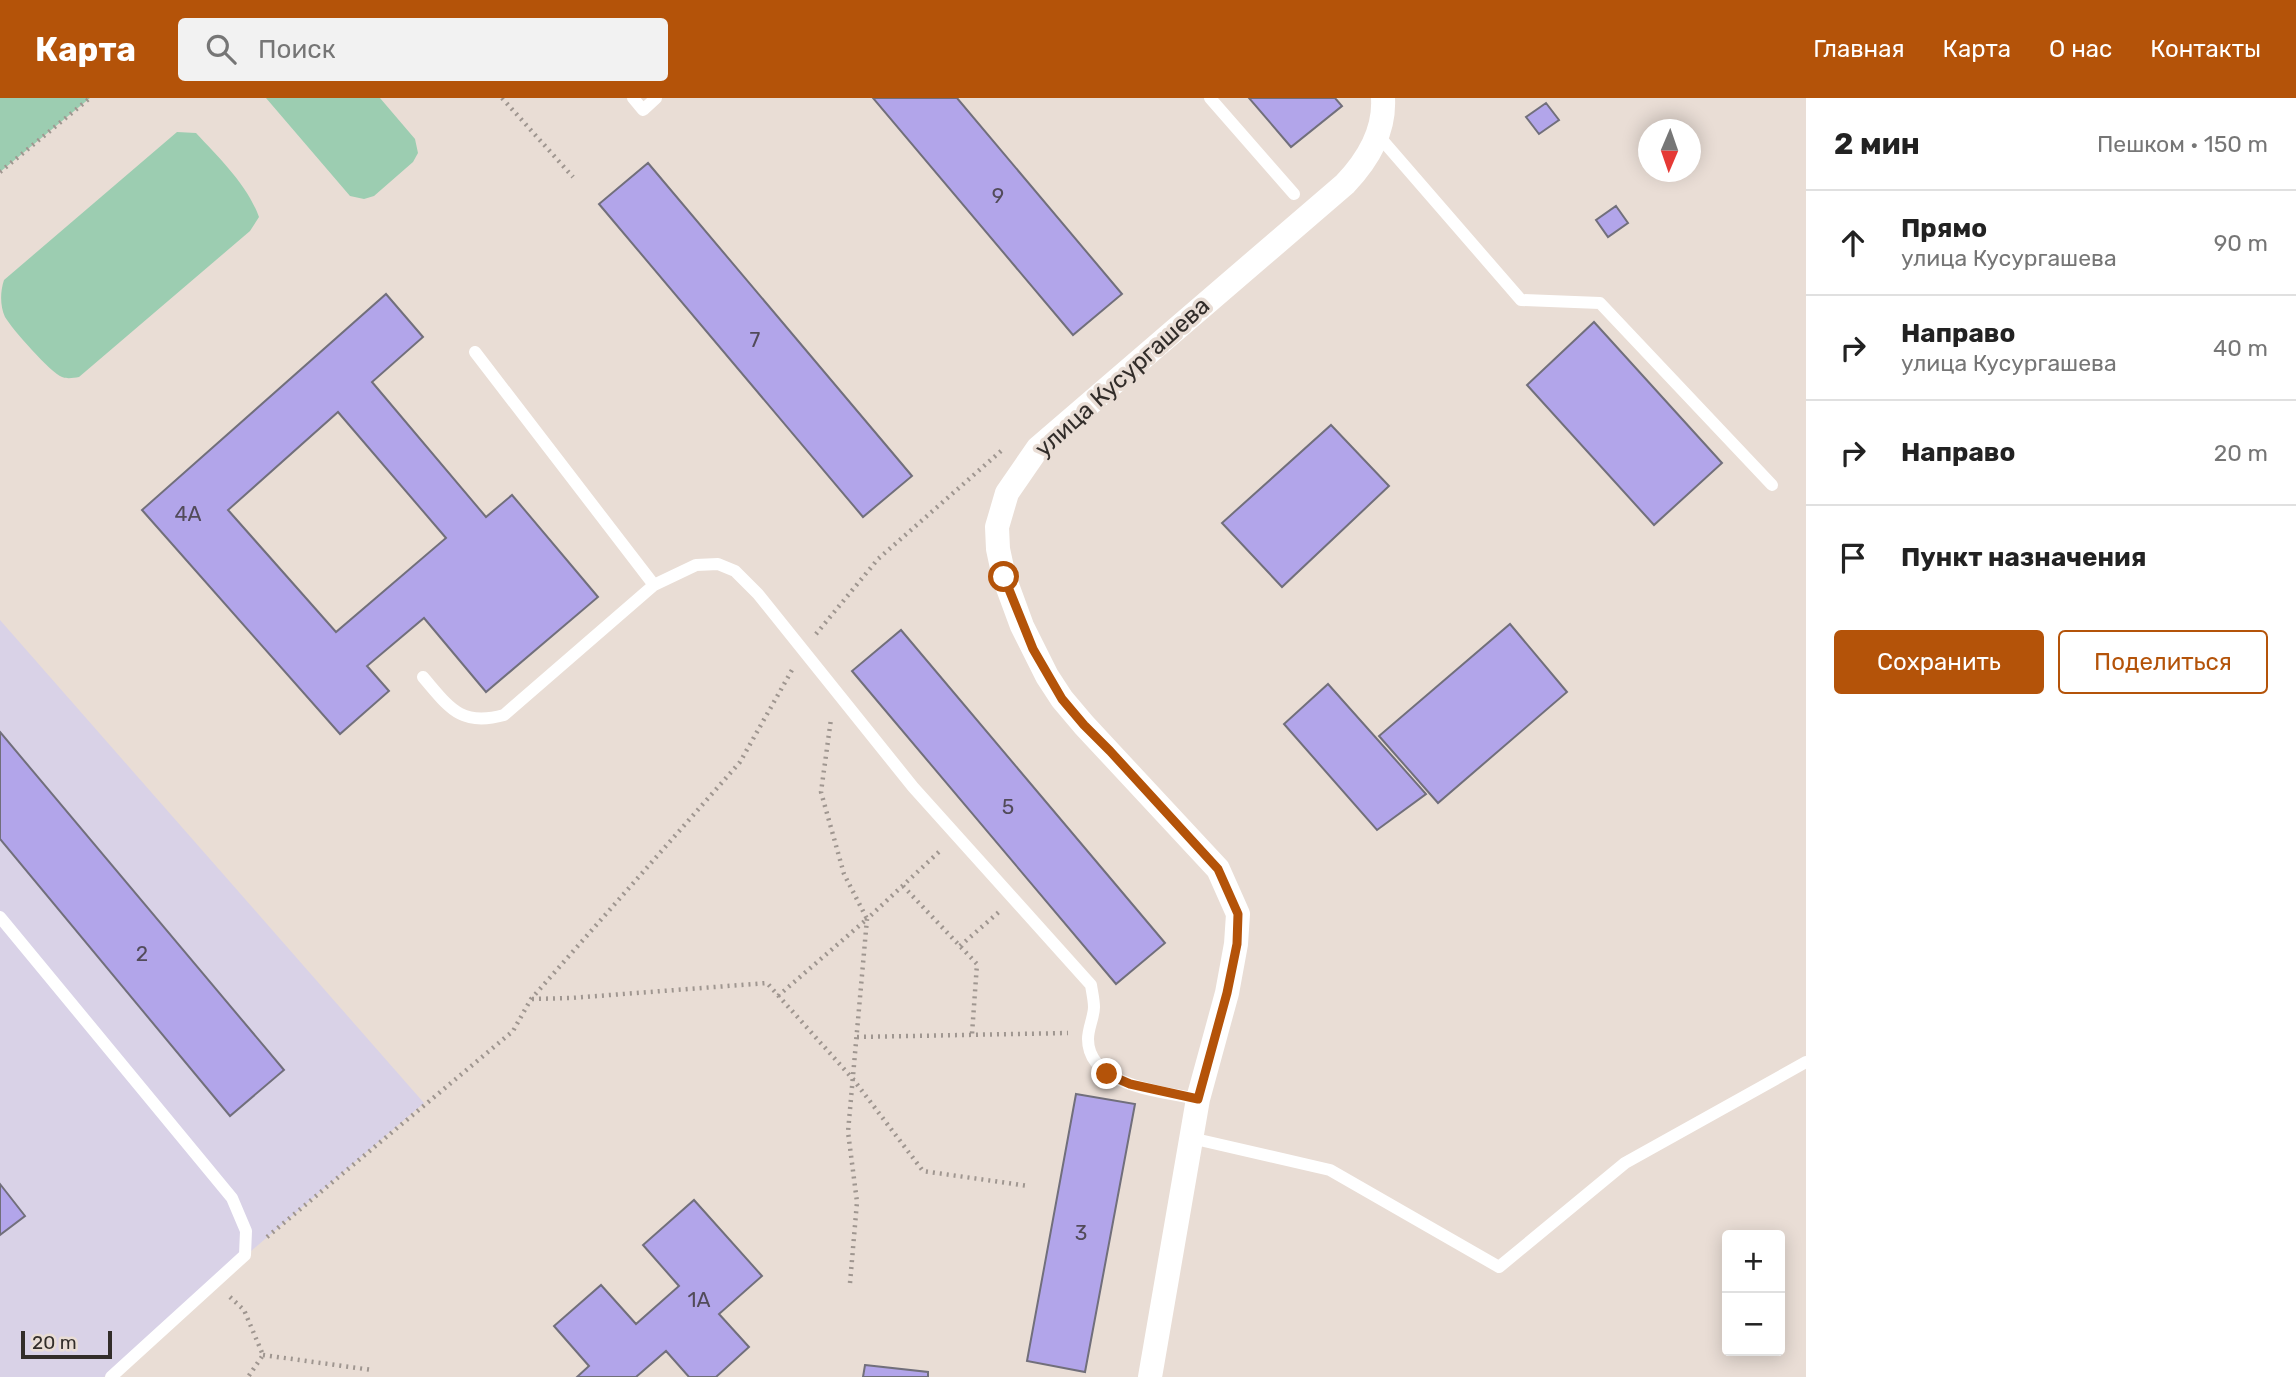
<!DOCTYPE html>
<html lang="ru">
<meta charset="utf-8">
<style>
:root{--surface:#fff;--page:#f2f2f2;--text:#222;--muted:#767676;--line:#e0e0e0;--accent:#b45309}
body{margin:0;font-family:Rubik,sans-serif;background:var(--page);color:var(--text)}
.controls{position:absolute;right:21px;bottom:21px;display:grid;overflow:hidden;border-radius:7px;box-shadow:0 4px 18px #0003}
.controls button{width:63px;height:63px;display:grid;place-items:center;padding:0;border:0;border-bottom:2px solid var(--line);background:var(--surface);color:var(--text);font:35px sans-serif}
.compass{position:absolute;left:1638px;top:21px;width:63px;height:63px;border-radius:50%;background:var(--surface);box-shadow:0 4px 18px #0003;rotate:182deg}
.scale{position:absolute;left:21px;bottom:18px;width:91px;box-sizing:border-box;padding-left:7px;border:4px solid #322d2a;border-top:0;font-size:19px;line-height:24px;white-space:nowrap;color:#322d2a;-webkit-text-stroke:5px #e9ddd5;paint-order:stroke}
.stop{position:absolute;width:21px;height:21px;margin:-16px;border:5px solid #b45309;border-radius:50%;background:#fff}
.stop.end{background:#b45309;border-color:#fff;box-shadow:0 2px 7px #0008}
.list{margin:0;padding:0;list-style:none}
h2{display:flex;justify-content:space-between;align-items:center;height:91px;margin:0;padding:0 28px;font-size:30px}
h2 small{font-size:23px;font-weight:400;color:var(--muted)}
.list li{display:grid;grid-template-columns:46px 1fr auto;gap:21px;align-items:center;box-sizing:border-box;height:105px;padding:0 28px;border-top:2px solid var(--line)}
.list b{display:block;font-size:26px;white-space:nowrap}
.list p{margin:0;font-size:23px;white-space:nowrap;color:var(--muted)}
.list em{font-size:23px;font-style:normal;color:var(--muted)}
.actions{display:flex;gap:14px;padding:21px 28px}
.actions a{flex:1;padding:16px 0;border:2px solid var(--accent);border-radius:7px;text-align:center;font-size:24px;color:var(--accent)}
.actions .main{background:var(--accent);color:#fff}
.icon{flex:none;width:38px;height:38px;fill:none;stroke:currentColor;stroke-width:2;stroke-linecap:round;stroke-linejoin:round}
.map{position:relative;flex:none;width:1806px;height:1279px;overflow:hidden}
header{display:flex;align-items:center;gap:42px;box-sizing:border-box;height:98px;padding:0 35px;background:var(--accent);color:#fff}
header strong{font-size:33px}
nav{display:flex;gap:38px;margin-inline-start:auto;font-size:24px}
.search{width:490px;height:63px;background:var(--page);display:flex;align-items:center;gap:18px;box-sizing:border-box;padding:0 24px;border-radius:7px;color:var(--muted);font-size:26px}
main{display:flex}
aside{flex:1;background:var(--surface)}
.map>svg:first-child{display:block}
</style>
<header>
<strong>Карта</strong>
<div class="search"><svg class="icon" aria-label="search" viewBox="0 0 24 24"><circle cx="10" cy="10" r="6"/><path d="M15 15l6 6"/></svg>Поиск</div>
<nav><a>Главная</a><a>Карта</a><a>О нас</a><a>Контакты</a></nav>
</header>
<main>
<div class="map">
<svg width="1806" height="1279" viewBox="0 0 1806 1279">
<rect width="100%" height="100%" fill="#e9ddd5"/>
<path fill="#d9d2e7" d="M0,522l424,483 -320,274h-104z"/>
<path fill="#9ccdb1" d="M0,0h90l-90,74z
M266,0h114l35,41 3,14 -5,9 -39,34 -10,3 -14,-3z
M177,34l19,1c23,25 51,51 63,84l-9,14 -171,146c-6,1 -12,2 -17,0 -11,-4 -50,-48 -57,-60 -5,-11 -5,-25 -1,-37z"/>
<path fill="#b2a5ea" stroke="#716f7b" stroke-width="2" fill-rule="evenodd" d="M873,0h84l165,196 -49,41z
M1249,0h86l7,8 -51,41z
M1546,5l13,17 -20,14 -13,-17z
M648,65l264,313 -49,41 -264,-313z
M1616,108l12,17 -20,14 -12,-17z
M386,196l37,43 -51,45 114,135 26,-22 86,102 -112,95 -62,-74 -57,48 22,25 -49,43 -198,-224zM338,314l108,126 -110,94 -108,-122z
M1594,224l128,141 -68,62 -127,-140z
M1331,327l58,61 -107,101 -60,-64z
M1510,526l57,68 -129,111 -59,-67z
M901,532l264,313 -49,41 -264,-313z
M1328,586l98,110 -49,36 -93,-106z
M0,634l284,338 -54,46 -230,-277z
M1076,996l59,10 -50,268 -58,-11z
M0,1086l25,32 -25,19z
M694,1102l68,76 -43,38 30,33 -33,30h-27l-23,-26 -30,26h-59l12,-11 -35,-40 47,-41 35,39 43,-38 -36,-41z
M865,1267l63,7v5h-65z"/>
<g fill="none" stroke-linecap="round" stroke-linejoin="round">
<path stroke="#9f9690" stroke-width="4.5" stroke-dasharray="2 5" stroke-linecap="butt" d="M502,0l71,79
M0,74l90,-74
M816,536l62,-75 123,-108
M903,788l74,78 -5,70
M960,848l40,-35
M778,898l89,-77 -23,-45 -23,-82 10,-73
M532,901l39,-1 196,-15 86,96 70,92 105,15
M857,939l211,-4
M267,1139l246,-206 18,-32 209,-237 52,-92
M850,1185l7,-81 -9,-70 19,-213 75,-70
M230,1199l14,13 19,45 -15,22
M263,1257l109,15"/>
<path stroke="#fff" stroke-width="12" d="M633,0l10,12 13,-12
M1210,0l84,96
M1377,36l144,166 79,3 172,182
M475,254l179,233
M423,579c26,30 37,50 81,38l150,-130 42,-20 22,-1 17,7 23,23 155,193 178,198c1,7 3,15 3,22 0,10 -6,21 -6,32 0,47 76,53 110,60
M0,819l232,281 14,33 -1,24 -134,122
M1191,1040l139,32 169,97 126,-104 181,-101"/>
<path stroke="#fff" stroke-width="24" d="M1150,1279l48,-278 29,-106 9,-49 2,-30 -20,-45 -134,-144 -22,-26 -15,-23 -25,-50 -18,-49 -6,-28 -1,-22 10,-34 31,-45 307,-264c22,-23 40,-53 38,-86"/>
</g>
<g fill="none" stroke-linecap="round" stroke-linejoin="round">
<path stroke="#b45309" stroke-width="9" d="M1004,479l29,72 29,50 22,26 26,26 108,118 20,45 -1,30 -10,49 -29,106 -68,-15 -23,-10"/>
</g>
<g text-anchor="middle" stroke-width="7" stroke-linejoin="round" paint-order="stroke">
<g font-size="21" fill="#524b5a">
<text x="998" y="105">9</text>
<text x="755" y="249">7</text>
<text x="188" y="423">4А</text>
<text x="1008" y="716">5</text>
<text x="142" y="863">2</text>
<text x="1081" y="1142">3</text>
<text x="699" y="1209">1А</text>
</g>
<g font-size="24" fill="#322d2a" stroke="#e9ddd5">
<text transform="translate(1122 279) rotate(-42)" y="8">улица Кусургашева</text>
</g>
</g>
</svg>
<div class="controls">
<button>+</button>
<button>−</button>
</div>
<svg class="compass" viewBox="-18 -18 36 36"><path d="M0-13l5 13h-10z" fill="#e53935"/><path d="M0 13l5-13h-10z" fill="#767676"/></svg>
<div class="scale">20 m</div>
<div class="stop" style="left:1004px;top:479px"></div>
<div class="stop end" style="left:1107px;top:976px"></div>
</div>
<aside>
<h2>2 мин<small>Пешком · 150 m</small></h2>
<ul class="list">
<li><svg class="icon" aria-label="ahead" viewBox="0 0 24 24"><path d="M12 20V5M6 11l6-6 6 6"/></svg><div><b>Прямо</b><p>улица Кусургашева</p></div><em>90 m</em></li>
<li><svg class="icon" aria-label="right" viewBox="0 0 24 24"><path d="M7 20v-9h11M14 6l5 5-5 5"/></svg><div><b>Направо</b><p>улица Кусургашева</p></div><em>40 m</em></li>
<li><svg class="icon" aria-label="right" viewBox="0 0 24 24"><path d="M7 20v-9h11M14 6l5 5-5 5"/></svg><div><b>Направо</b></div><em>20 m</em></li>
<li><svg class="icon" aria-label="arrive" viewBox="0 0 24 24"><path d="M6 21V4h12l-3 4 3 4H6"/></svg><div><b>Пункт назначения</b></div></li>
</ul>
<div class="actions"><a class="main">Сохранить</a><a>Поделиться</a></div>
</aside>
</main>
